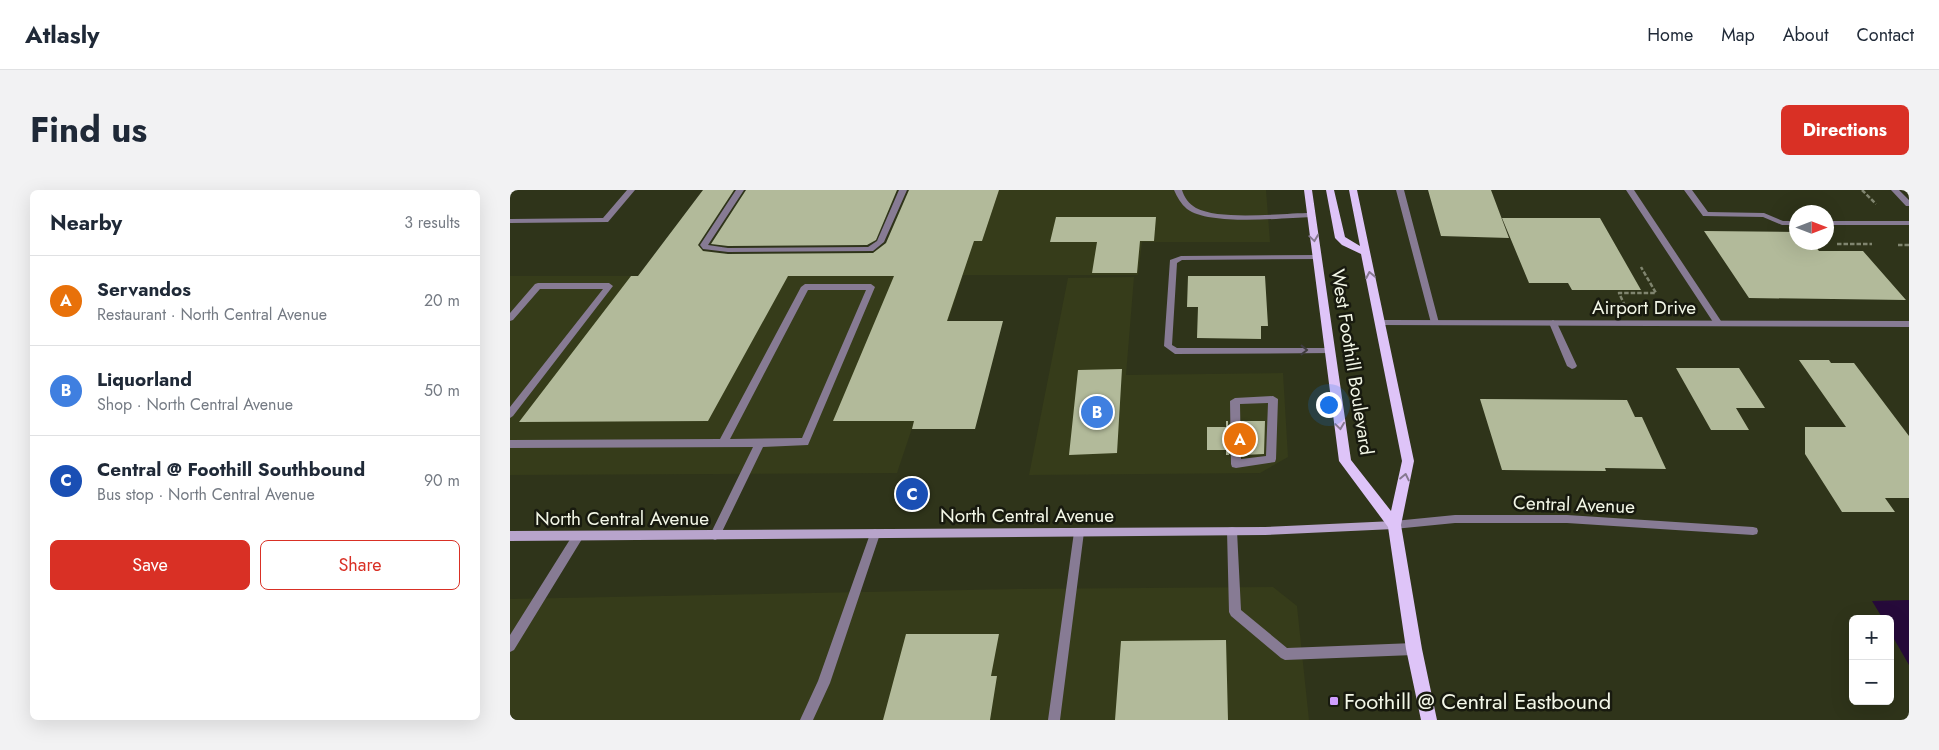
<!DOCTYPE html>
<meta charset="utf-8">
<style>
:root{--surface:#fff;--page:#f2f2f3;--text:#1f2937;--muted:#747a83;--line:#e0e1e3;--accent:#d93025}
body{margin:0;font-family:Jost,sans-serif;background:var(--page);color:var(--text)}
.controls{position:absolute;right:15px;bottom:15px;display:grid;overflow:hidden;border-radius:8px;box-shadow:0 5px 20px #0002}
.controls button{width:45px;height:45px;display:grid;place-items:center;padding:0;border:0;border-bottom:1px solid var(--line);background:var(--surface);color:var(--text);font:25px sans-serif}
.compass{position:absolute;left:1279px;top:15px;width:45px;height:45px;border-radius:50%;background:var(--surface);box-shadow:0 5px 20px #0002;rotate:90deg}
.you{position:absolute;left:818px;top:214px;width:18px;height:18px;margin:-12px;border:4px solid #fff;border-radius:50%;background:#1a73e8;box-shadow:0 0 0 8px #1a73e833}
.badge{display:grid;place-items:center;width:32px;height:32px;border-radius:50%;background:var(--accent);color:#fff;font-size:16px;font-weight:700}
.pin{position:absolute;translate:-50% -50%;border:2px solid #fff;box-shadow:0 1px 5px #0006}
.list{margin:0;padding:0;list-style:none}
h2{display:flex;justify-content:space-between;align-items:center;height:65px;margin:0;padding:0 20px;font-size:21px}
h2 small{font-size:16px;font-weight:400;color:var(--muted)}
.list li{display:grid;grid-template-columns:32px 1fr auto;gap:15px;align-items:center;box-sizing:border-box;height:90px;padding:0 20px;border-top:1px solid var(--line)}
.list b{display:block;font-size:19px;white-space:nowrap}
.list p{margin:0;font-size:16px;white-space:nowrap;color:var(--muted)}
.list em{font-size:16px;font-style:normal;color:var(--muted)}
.actions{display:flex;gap:10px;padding:15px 20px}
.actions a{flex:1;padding:11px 0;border:1px solid var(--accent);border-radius:8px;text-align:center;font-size:18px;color:var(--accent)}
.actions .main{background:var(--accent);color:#fff}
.map{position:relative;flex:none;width:1399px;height:530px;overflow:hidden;border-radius:8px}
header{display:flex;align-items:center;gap:30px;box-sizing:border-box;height:70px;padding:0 25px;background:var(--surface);border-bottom:1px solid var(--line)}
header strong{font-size:24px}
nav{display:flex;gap:28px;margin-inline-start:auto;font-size:18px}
.intro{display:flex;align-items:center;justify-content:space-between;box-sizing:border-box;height:120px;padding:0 30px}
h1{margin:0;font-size:35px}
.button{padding:12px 22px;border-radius:8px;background:var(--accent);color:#fff;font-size:18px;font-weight:700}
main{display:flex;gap:30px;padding:0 30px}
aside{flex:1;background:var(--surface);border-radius:8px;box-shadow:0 5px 20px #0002}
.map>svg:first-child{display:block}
</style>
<header>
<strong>Atlasly</strong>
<nav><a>Home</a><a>Map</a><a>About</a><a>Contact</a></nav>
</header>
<div class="intro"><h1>Find us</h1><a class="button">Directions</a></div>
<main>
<aside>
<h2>Nearby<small>3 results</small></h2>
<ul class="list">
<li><span class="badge" style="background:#e8710a">A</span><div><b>Servandos</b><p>Restaurant · North Central Avenue</p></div><em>20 m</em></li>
<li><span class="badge" style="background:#3f7fe0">B</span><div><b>Liquorland</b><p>Shop · North Central Avenue</p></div><em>50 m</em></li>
<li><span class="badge" style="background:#1a4fb4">C</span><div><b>Central @ Foothill Southbound</b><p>Bus stop · North Central Avenue</p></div><em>90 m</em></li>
</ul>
<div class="actions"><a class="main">Save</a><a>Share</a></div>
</aside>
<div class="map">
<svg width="1399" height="530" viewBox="0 0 1399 530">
<rect width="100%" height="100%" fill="#2f341a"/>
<path fill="#363c1a" d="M455,0h301l4,52h-128l-4,33h-206z
M0,86h453l-66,197 -387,2z
M624,87l-8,98 157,-2 5,84 -28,16 -231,2 39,-197z
M763,397l24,19 12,114h-799v-121l508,-10z"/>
<path fill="#260a3a" d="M1399,410v65l-19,-33v-13h-7l-11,-18z"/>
<path fill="#b2ba9a" d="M193,0h31l-36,55 5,6 25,3 145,-1 13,-10 23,-53h90l-17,51h-8l-27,80h56l-28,108h-63l2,-8h-81l61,-145h-106l-80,145 -189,1 112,-146h7z
M236,0h151l-21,50 -9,5 -139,1 -17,-2z
M918,0h63l18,48 -68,-2z
M546,27h100l-2,24h-14l-3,32h-45l5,-31h-47z
M992,28h98l41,72h-69l-4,-7h-39z
M1194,41l92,1v10h16l7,9h44l43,49 -157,-2z
M678,86h77l3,50h-7v13l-64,-1 1,-31h-11z
M1289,170h30l2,3h23l55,73v62h-24l10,14h-53l-37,-58v-27h41z
M1166,178h63l26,40h-29l13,22h-38z
M612,179l-5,84 -48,2 9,-85z
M970,209l147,1 8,17h7l24,52 -61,-1 1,3 -104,-1z
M716,231h2l1,34h-3v-5h-19v-23h19z
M732,231h23l-1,33 -21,1z
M396,444h93l-8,42h6l-7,44h-107z
M716,450l2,80h-113l6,-79z"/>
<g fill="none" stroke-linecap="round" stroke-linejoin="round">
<path stroke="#80856f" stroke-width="2.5" stroke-dasharray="4.5 2" stroke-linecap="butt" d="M1352,0l14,14
M1327,54h35
M1388,55h11
M1115,116l-6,-13h37l-15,-26"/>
<path fill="#877b94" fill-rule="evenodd" d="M226,0h8l-36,55 20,3 140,-1 9,-6 22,-51h8l-23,52 -11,9 -145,1 -25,-3 -3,-4z
M664,0h8c2,7 7,14 14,18 25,13 86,5 115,5l4,2 -4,2c-29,1 -101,9 -124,-8 -6,-5 -10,-12 -13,-19z
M886,0h8l35,133 -1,2h-6l-1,-2z
M1116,0h8l87,131 1,2 -1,2h-6z
M1174,0h8l16,22 56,1 19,8h13v4h-14l-19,-8 -60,-1z
M1381,0h8l10,10v6h-3z
M1316,31h83v4h-83z
M807,65h3v4l-138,1 -5,3 -5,82 5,3h153l4,3 -1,2 -158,1 -11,-8 6,-86 11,-4z
M28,93h71l4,3 -100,130 -3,2v-11l93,-118h-63l-27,31 -3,1v-8l25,-29z
M295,94h66l4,3 -67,158 -45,2 -44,91 -4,2 -4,-2 -1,-3 43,-88 -243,1v-8l210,-1 81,-152zM298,100h58l-64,148 -72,1z
M1043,130l4,3 20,43 -2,2 -3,1 -5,-3 -18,-43z
M763,206l5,3 -2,60 -1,3 -39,6 -4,-1 -1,-3 -1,-63 5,-3zM758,213l-2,53 -25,3 -1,-55z
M722,337l4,1 1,3 4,79 46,38 127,-5 4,2 2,4 -2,4 -4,2 -129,5 -4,-2 -50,-42 -2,-4 -2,-81 1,-3z
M569,338l4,1 1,3 -24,188h-12l26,-188 1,-3z
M365,339l4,2 1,3 -50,149 -17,37h-13l18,-39 52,-147 1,-3z
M68,341l4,2 1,3 -1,3 -68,111 -4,2v-17l64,-102z"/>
<path fill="#877b94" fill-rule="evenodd" d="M117,0h8l-27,32 -98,1v-4l93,-1z
M870,130l529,1v6l-532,-2 -1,-2 1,-2z
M945,325h112l186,12 4,1 1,3 -1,3 -4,1 -186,-12h-112l-61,6 -4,-1 -1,-3 1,-3 4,-1z"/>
<path fill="#b8a4cc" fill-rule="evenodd" d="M884,331l4,1 1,3 -1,3 -4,1 -129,6 -755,6v-10l755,-4z"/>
<path fill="#dec4f8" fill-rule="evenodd" d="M794,0h8l39,270 40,51 11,-50 -41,-207 -19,-9 -7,-7 -9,-48h8l11,47 15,9 -11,-56h8l57,271 -13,64 21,124 15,71h-16l-15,-71 -18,-122 -49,-66z"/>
</g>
<defs><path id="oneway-chevron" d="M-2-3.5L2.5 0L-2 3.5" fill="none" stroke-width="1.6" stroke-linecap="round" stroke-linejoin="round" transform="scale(1.25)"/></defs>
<g stroke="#85788f">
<use href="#oneway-chevron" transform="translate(804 48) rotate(82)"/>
<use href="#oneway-chevron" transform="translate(860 85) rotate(-101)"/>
<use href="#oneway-chevron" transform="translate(830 236) rotate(82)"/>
<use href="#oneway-chevron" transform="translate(895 287) rotate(-78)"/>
</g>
<use stroke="#3f3c3e" href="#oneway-chevron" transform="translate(794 160)"/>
<rect fill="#cf9dff" stroke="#181a0f" stroke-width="2" x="819" y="506" width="10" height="10" rx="2.5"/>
<g text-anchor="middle" stroke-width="5" stroke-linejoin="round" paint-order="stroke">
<g font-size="19" fill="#f3f7e7" stroke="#181a0f">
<text x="1134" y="124">Airport Drive</text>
<text transform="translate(843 172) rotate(81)" y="7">West Foothill Boulevard</text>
<text transform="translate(1064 314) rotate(2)" y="7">Central Avenue</text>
<text x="517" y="332">North Central Avenue</text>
<text x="112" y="335">North Central Avenue</text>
</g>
<g font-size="22" fill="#f3f7e7" stroke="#181a0f" text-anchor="start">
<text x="834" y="519">Foothill @ Central Eastbound</text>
</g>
</g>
</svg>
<div class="controls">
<button>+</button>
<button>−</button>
</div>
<svg class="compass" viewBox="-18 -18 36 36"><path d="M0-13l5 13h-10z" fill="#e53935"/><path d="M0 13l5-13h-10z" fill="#747a83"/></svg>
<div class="you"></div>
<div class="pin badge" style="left:730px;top:249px;background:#e8710a">A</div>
<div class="pin badge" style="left:587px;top:222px;background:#3f7fe0">B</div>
<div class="pin badge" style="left:402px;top:304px;background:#1a4fb4">C</div>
</div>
</main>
